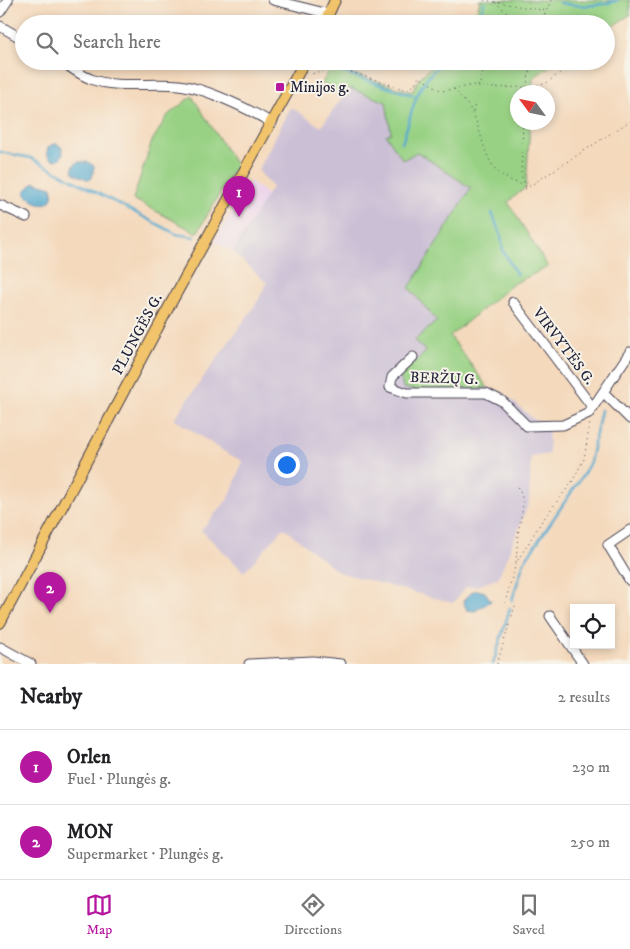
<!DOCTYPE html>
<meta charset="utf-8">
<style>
:root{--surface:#fff;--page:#f2f2f2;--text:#202124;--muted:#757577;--line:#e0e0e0;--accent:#b5179e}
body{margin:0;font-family:"IM FELL DW Pica",serif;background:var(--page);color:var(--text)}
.controls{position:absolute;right:15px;bottom:15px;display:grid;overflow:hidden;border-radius:0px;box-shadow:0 2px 8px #0003}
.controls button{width:45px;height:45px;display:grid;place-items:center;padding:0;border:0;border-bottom:1px solid var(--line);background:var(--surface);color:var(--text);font:25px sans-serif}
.compass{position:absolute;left:510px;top:85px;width:45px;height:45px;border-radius:50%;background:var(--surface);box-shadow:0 2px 8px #0003;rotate:303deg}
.you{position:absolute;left:286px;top:464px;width:18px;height:18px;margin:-12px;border:4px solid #fff;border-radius:50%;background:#1a73e8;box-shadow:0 0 0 8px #1a73e833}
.badge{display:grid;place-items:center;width:32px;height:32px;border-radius:50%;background:var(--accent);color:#fff;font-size:16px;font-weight:700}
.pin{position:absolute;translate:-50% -41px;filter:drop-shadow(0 1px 2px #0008)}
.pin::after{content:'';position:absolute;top:26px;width:18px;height:15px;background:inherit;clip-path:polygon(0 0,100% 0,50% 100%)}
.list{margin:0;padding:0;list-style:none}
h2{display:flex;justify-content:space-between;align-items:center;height:65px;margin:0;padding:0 20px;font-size:21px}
h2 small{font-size:16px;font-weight:400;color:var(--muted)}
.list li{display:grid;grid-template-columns:32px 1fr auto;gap:15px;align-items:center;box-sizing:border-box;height:75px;padding:0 20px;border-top:1px solid var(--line)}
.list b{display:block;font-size:19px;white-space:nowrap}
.list p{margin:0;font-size:16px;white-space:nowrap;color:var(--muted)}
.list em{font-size:16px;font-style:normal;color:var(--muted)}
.icon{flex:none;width:28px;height:28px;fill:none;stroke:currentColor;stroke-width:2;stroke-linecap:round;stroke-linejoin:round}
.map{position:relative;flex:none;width:630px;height:664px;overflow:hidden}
.search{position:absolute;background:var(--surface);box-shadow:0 2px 8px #0003;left:15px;right:15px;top:15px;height:55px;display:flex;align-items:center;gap:12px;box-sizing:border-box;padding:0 18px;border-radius:28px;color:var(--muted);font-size:19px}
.sheet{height:215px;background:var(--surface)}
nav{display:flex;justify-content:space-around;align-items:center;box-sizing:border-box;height:70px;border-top:1px solid var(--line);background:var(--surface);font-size:14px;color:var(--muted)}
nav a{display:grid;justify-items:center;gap:2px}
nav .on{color:var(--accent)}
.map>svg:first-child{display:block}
</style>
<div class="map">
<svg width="630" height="664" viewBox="0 0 630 664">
<rect width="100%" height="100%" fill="#f7f3e8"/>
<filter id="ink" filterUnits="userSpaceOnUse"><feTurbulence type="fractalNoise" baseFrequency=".02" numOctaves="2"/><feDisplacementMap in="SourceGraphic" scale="10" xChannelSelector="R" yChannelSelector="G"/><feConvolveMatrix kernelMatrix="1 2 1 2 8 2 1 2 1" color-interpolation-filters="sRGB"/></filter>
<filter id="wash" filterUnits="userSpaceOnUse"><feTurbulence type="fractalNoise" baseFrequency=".0096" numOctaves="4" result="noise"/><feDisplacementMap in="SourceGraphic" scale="20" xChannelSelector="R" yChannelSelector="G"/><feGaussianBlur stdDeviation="1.12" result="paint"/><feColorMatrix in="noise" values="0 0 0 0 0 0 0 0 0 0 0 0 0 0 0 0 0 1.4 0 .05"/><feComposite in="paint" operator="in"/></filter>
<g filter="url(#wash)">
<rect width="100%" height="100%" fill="#f4d9bc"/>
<path fill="#ebd1eb" d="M250,181l18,14 -35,57 -18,-11z"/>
<path fill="#cbbfd5" d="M349,88l37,14 5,31 -4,2 16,24 14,-7 54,37 -62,99 28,34 -21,18 10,12 -26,23 19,16 69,-3 17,6 29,26 14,1 1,33 -18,3 -2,46 -31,75 -21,8 -11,1 -13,16 -115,-31 -54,-44 -40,44 -43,-42 28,-32 14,-37 -15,-7 -54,-35 82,-115 11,-21 -34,-31 39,-65 -14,-17 33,-63 30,20z"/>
<path fill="#98d184" stroke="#5d7a60" d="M480,0h150v15l-24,15v-6h-132z
M436,61h121l-24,17 -1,14h-14v30l12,1 -4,64 -18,15 40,65 -35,17 -63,52 38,52 -69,3 -16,-3 -3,-13 26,-23 -11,-12 22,-19 -28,-33 62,-100 -54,-36 -14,8 -17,-25 5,-2 -5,-31 -37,-14 -7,7 -20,-12 9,-16 81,25 6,-12z
M192,96l44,69 -39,68 -64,-34 19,-58 16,-26z"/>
<path fill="#51a7ce" stroke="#3a6484" d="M47 152a8 8 0 1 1 16 0a8 8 0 1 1-16 0Z
M78,162h10l6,4 -2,12 -3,2 -14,-6 -3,-4 2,-5z
M34,182l18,5c4,24 -18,19 -28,5z
M478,590l7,2 6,9 -16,10 -8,-1 -4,-9 10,-10z"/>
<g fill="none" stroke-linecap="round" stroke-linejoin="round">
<path stroke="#51a7ce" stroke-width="2.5" d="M560,3c20,4 38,4 58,-3
M478,24l6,-21
M332,69l83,27
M402,143c13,-36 10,-55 42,-82
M0,152l31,6 145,76 18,3
M492,213l9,23 2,15 14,24
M512,600l12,-38 59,-87 7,-13 11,-52
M493,664l17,-56"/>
</g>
</g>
<g filter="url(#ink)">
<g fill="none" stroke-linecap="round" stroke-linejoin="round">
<g stroke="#423d4e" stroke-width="11">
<path id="minor" d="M273,0l56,14
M0,12l8,-12
M0,26l24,14
M61,61c9,6 19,14 30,18 24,10 62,3 88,6 26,3 70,24 93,38
M0,205l26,12
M513,302l80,106
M413,357l-21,20 -2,10 17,6h79l16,8 25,25 36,-1 26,-12 41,-61
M604,393l26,26
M630,530l-22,15 22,36
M550,616l33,48
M0,647l31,17
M249,664l64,-3 28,3"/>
</g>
<g stroke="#423d4e" stroke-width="12">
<path id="major" d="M324,24l11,-24
M0,623l171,-320 134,-242"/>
</g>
<path stroke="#423d4e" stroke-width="1" stroke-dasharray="1 4" stroke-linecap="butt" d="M484,0l63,11
M495,2l24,22
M508,24l4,-5
M541,24l10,-24
M308,75l28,-8 71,23 5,-3 7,-10 23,14 33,-6 18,3 33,-1 19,-3 19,-14
M454,89c6,8 15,16 19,25 15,33 8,58 50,71
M525,92l7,-31
M473,112l12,-51
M523,122l-2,53 6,15
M525,189l105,-68
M516,562c1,-12 1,-26 4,-39 3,-17 5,-20 -2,-37
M505,603l11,-40 26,-42 30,-39 12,-23 6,-37
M497,664l18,-58"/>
<use href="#minor" stroke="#fff" stroke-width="9"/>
<use href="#major" stroke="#f1c36a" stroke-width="10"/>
</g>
</g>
<rect fill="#b5179e" stroke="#f7f3e8" stroke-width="2" x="275" y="82" width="10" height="10" rx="2.5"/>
<g text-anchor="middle" stroke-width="4" stroke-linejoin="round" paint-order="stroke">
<g font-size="15" fill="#22223b" stroke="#f7f3e8" text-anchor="start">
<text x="290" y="92">Minijos g.</text>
</g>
<g font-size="15" fill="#22223b" stroke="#f7f3e8">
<text transform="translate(137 334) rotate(-62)" y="5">PLUNGĖS G.</text>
<text transform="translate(564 346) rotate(53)" y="5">VIRVYTĖS G.</text>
<text transform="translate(444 378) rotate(2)" y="5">BERŽŲ G.</text>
</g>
</g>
</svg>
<div class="controls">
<button><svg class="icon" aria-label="locate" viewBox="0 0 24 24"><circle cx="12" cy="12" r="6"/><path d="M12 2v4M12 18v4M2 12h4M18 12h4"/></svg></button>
</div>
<svg class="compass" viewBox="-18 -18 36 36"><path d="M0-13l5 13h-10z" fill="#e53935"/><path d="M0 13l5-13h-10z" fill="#757577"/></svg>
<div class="you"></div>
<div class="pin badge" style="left:239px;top:217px">1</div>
<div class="pin badge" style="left:50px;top:613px">2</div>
<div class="search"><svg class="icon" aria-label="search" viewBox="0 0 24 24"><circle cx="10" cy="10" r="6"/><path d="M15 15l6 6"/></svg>Search here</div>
</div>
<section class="sheet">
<h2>Nearby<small>2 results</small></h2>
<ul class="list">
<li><span class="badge">1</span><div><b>Orlen</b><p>Fuel · Plungės g.</p></div><em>230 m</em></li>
<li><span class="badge">2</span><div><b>MON</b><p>Supermarket · Plungės g.</p></div><em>250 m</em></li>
</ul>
</section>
<nav>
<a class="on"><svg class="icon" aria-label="map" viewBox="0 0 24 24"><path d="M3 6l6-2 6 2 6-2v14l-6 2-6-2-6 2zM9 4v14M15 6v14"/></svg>Map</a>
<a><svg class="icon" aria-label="directions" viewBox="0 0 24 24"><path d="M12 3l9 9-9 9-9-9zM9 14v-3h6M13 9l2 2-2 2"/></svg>Directions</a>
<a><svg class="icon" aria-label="saved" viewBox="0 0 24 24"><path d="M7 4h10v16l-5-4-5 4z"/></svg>Saved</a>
</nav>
